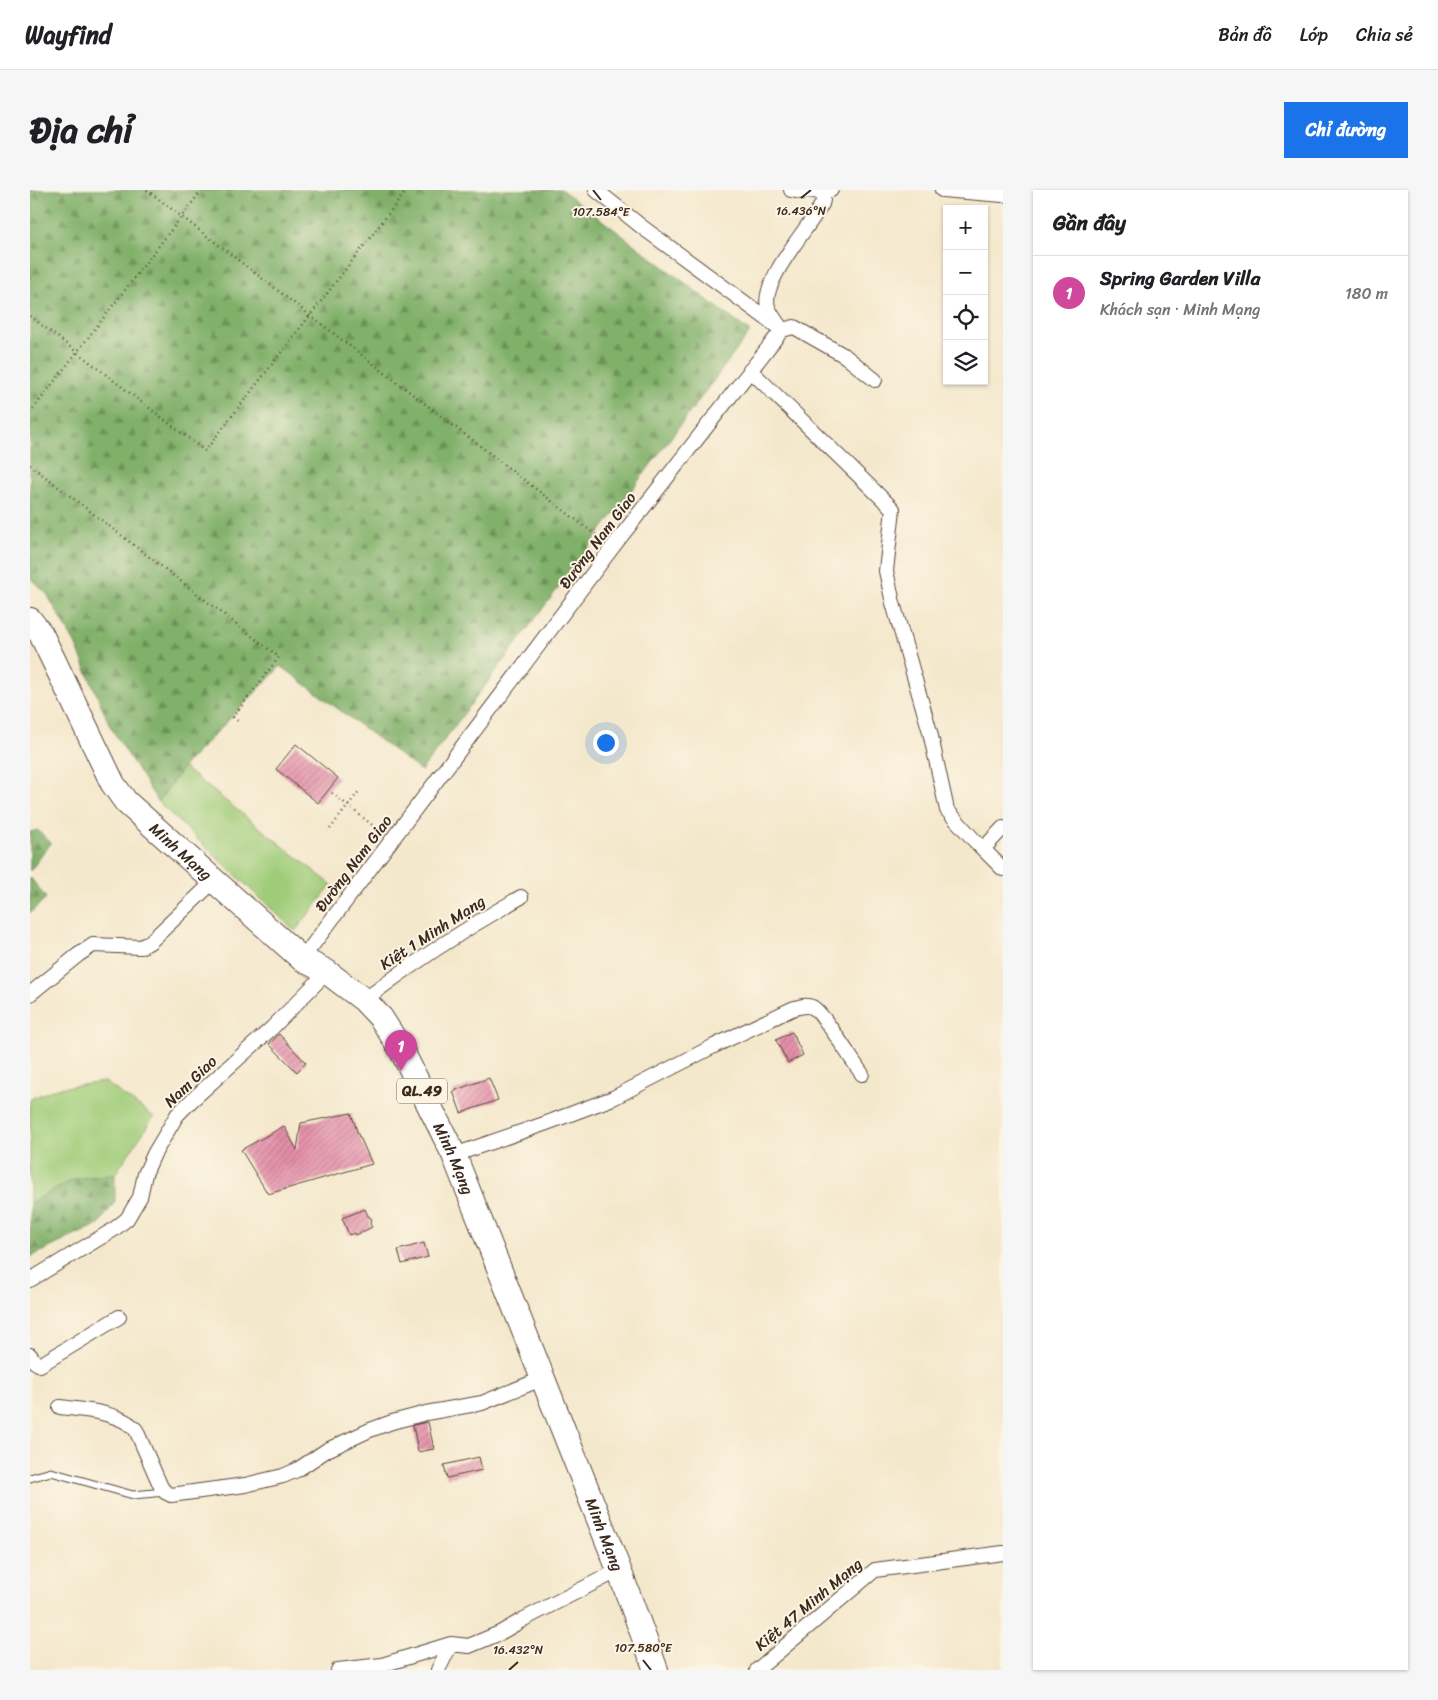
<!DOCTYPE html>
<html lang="vi">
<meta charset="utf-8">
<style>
:root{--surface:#fff;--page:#f6f6f6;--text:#202124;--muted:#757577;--line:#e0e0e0;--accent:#1a73e8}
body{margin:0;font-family:Sriracha,sans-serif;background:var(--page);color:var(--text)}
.controls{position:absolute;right:15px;top:15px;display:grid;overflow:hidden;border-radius:0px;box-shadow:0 1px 4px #0004}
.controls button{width:45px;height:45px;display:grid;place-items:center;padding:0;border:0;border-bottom:1px solid var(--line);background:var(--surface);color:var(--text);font:25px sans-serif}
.you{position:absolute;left:575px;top:552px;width:18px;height:18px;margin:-12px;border:4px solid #fff;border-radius:50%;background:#1a73e8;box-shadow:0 0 0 8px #1a73e833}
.badge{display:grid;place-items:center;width:32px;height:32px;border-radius:50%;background:var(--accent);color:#fff;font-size:16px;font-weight:700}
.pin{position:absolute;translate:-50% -41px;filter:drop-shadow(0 1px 2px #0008)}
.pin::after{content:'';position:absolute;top:26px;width:18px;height:15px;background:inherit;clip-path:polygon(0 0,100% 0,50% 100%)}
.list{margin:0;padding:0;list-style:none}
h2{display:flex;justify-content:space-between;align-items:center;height:65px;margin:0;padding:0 20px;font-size:21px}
h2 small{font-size:16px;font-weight:400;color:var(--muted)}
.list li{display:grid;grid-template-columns:32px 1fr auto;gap:15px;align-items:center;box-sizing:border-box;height:75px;padding:0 20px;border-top:1px solid var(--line)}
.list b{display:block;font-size:19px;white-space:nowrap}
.list p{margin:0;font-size:16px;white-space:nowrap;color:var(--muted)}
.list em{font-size:16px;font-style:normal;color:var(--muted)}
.icon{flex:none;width:28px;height:28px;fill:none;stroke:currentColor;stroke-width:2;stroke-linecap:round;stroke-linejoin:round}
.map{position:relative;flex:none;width:973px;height:1480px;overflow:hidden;border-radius:0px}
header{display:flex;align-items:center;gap:30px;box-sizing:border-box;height:70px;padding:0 25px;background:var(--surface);border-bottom:1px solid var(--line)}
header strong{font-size:24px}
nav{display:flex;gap:28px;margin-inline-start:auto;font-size:18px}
.intro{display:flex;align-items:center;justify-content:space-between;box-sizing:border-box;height:120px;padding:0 30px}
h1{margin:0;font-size:35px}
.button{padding:12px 22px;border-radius:0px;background:var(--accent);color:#fff;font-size:18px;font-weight:700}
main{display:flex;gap:30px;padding:0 30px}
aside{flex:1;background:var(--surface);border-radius:0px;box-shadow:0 1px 4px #0004}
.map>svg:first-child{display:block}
</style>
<header>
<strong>Wayfind</strong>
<nav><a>Bản đồ</a><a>Lớp</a><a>Chia sẻ</a></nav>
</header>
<div class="intro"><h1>Địa chỉ</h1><a class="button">Chỉ đường</a></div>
<main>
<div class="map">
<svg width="973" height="1480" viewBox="0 0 973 1480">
<defs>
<pattern id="forest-firs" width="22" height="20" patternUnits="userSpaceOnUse" patternTransform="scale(1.25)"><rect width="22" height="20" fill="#80b069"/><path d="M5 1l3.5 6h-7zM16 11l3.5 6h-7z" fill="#6a8f56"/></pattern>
<pattern id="building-hatch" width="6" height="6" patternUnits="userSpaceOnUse" patternTransform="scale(1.25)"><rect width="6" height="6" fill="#e48ea9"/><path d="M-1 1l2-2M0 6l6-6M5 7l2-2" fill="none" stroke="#ba7489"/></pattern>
</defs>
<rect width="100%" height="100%" fill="#fcf5e5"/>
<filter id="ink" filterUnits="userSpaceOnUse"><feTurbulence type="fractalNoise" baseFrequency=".02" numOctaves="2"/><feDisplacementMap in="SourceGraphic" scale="10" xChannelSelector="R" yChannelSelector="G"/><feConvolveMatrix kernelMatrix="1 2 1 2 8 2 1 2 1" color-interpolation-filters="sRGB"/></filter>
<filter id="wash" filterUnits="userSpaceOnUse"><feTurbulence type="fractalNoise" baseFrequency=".0096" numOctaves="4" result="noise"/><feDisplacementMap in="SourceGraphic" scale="20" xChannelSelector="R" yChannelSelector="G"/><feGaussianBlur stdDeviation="1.12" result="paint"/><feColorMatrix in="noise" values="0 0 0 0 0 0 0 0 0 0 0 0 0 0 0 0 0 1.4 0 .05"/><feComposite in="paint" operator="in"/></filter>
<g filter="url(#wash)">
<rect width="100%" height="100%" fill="#f4e8cc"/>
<path fill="#a0cc79" stroke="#6e7b4c" d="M153,577l149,118 -37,46 -137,-129z
M75,892l49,35 -39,57 -40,5 -45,24v-104l27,-11z"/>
<path fill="url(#forest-firs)" stroke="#5e6d44" d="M0,0h532l188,142 -329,439 -140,-105 -98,101 -25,35 -48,-76 -35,-83 -28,-49 -17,-16z
M8,640l13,13 -21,28v-39z
M0,687l16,21 -16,15z
M85,984v28l-16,22 -69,33v-54l45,-24z"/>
<g id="blocks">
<path fill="url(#building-hatch)" d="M266,554l42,34 -20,25 -42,-34z
M762,842l11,23 -15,8 -12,-23z
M249,844l27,29 -9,9 -28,-28z
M459,888l9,22 -37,13 -8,-22z
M321,923l8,24h1l12,27 -104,30 -27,-44 43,-24 13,24 4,-27z
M335,1019l3,7 4,3 -2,5 2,3 -16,8 -1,-2 -6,2 -7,-17z
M394,1053l4,14 -26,7 -4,-14z
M398,1232l6,27 -16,3 -5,-27z
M449,1267l3,13 -35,8 -3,-13z"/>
</g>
</g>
<g filter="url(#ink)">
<use href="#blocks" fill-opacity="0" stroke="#574638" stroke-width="1"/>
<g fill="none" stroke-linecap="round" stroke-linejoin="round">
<g stroke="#574638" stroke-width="9">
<path id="lane" d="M0,1288l21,-6 82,23 32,-3"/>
</g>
<g stroke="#574638" stroke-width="16">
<path id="street" d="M761,0l10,2 30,-2
M912,0l61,5
M791,1l2,9 -1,4c-12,22 -62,78 -54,103 3,8 10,16 14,23l12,-3 51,29 30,24
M720,180l143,139 -7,62 7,32 37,129 17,78 28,31 28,28
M953,659l20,-21
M272,769l310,-411 170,-218 -140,-103 -46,-37
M0,804l48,-39 15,-10 48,2 9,-5 65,-62
M334,810c50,-38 102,-72 157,-103
M424,965l90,-31 69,-26 101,-52 78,-37c7,-2 13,-5 20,-2 10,4 41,55 50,67
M0,1090l83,-50 14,-11 13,-22 5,-23 9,-20 23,-39 14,-14 81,-73 55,-56
M0,1165l5,7 5,3 79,-48
M30,1217c23,3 61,5 76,23l25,57 4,5 6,3 74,-10 38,-9 14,-6 30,-20 43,-20 22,-8 34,-9 56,-10 62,-25
M308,1480l44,-5 69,-21 18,2 31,-13 24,-14 95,-49
M408,1480l13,-26
M727,1480l118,-100 128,-17"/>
</g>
<g stroke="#574638" stroke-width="26">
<g id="highway">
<path id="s1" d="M0,430l11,14 72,150 13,18 176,157 25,13 37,28 17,18 20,31 53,106 165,415 37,100"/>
</g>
</g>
<path stroke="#574638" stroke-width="2.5" stroke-dasharray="1 4" stroke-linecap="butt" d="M117,0l454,349
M0,126l175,135 202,-261
M0,223l172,-223
M0,275l249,192 -46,60 6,5
M302,603l49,39
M300,639l30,-39"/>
<use href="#lane" stroke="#fff" stroke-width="7"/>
<use href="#street" stroke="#fff" stroke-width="14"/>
<use href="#highway" stroke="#fff" stroke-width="24"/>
</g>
</g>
<path fill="none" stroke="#3b2a1e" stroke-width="2" d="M563,0l8,10M771,8l10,-8M613,1470l8,10M479,1480l9,-8"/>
<g text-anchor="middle" stroke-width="4" stroke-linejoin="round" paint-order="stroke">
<rect fill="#fcf5e5" stroke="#75675a" stroke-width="1" x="367" y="888.5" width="50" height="25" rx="4"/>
<g font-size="15" font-weight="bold" fill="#3b2a1e">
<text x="392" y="906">QL.49</text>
</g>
<g font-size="16" fill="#3b2a1e" stroke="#fcf5e5">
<text transform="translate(567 350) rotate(-53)" y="6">Đường Nam Giao</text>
<text dy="6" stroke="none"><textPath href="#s1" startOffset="280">Minh Mạng</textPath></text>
<text transform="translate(323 673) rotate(-53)" y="6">Đường Nam Giao</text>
<text transform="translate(402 742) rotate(-33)" y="6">Kiệt 1 Minh Mạng</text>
<text transform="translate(160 891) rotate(-44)" y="6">Nam Giao</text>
<text dy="6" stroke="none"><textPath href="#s1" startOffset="700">Minh Mạng</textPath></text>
<text dy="6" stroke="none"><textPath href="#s1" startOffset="1105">Minh Mạng</textPath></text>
<text transform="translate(778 1414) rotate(-40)" y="6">Kiệt 47 Minh Mạng</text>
</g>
</g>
<g font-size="12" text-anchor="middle" fill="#3b2a1e" stroke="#fcf5e5" stroke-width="4" stroke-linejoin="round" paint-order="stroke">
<text x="771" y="25">16.436°N</text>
<text x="571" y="26">107.584°E</text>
<text x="613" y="1462">107.580°E</text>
<text x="488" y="1464">16.432°N</text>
</g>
</svg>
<div class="controls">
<button>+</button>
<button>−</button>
<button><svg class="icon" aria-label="locate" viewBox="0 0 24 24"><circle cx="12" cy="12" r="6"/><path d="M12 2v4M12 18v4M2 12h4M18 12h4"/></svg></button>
<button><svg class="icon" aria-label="layers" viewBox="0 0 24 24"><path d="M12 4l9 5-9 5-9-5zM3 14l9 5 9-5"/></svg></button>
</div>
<div class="you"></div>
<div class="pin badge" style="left:371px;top:881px;background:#d1479c">1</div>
</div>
<aside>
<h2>Gần đây<small></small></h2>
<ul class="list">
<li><span class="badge" style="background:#d1479c">1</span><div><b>Spring Garden Villa</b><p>Khách sạn · Minh Mạng</p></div><em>180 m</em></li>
</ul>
</aside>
</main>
